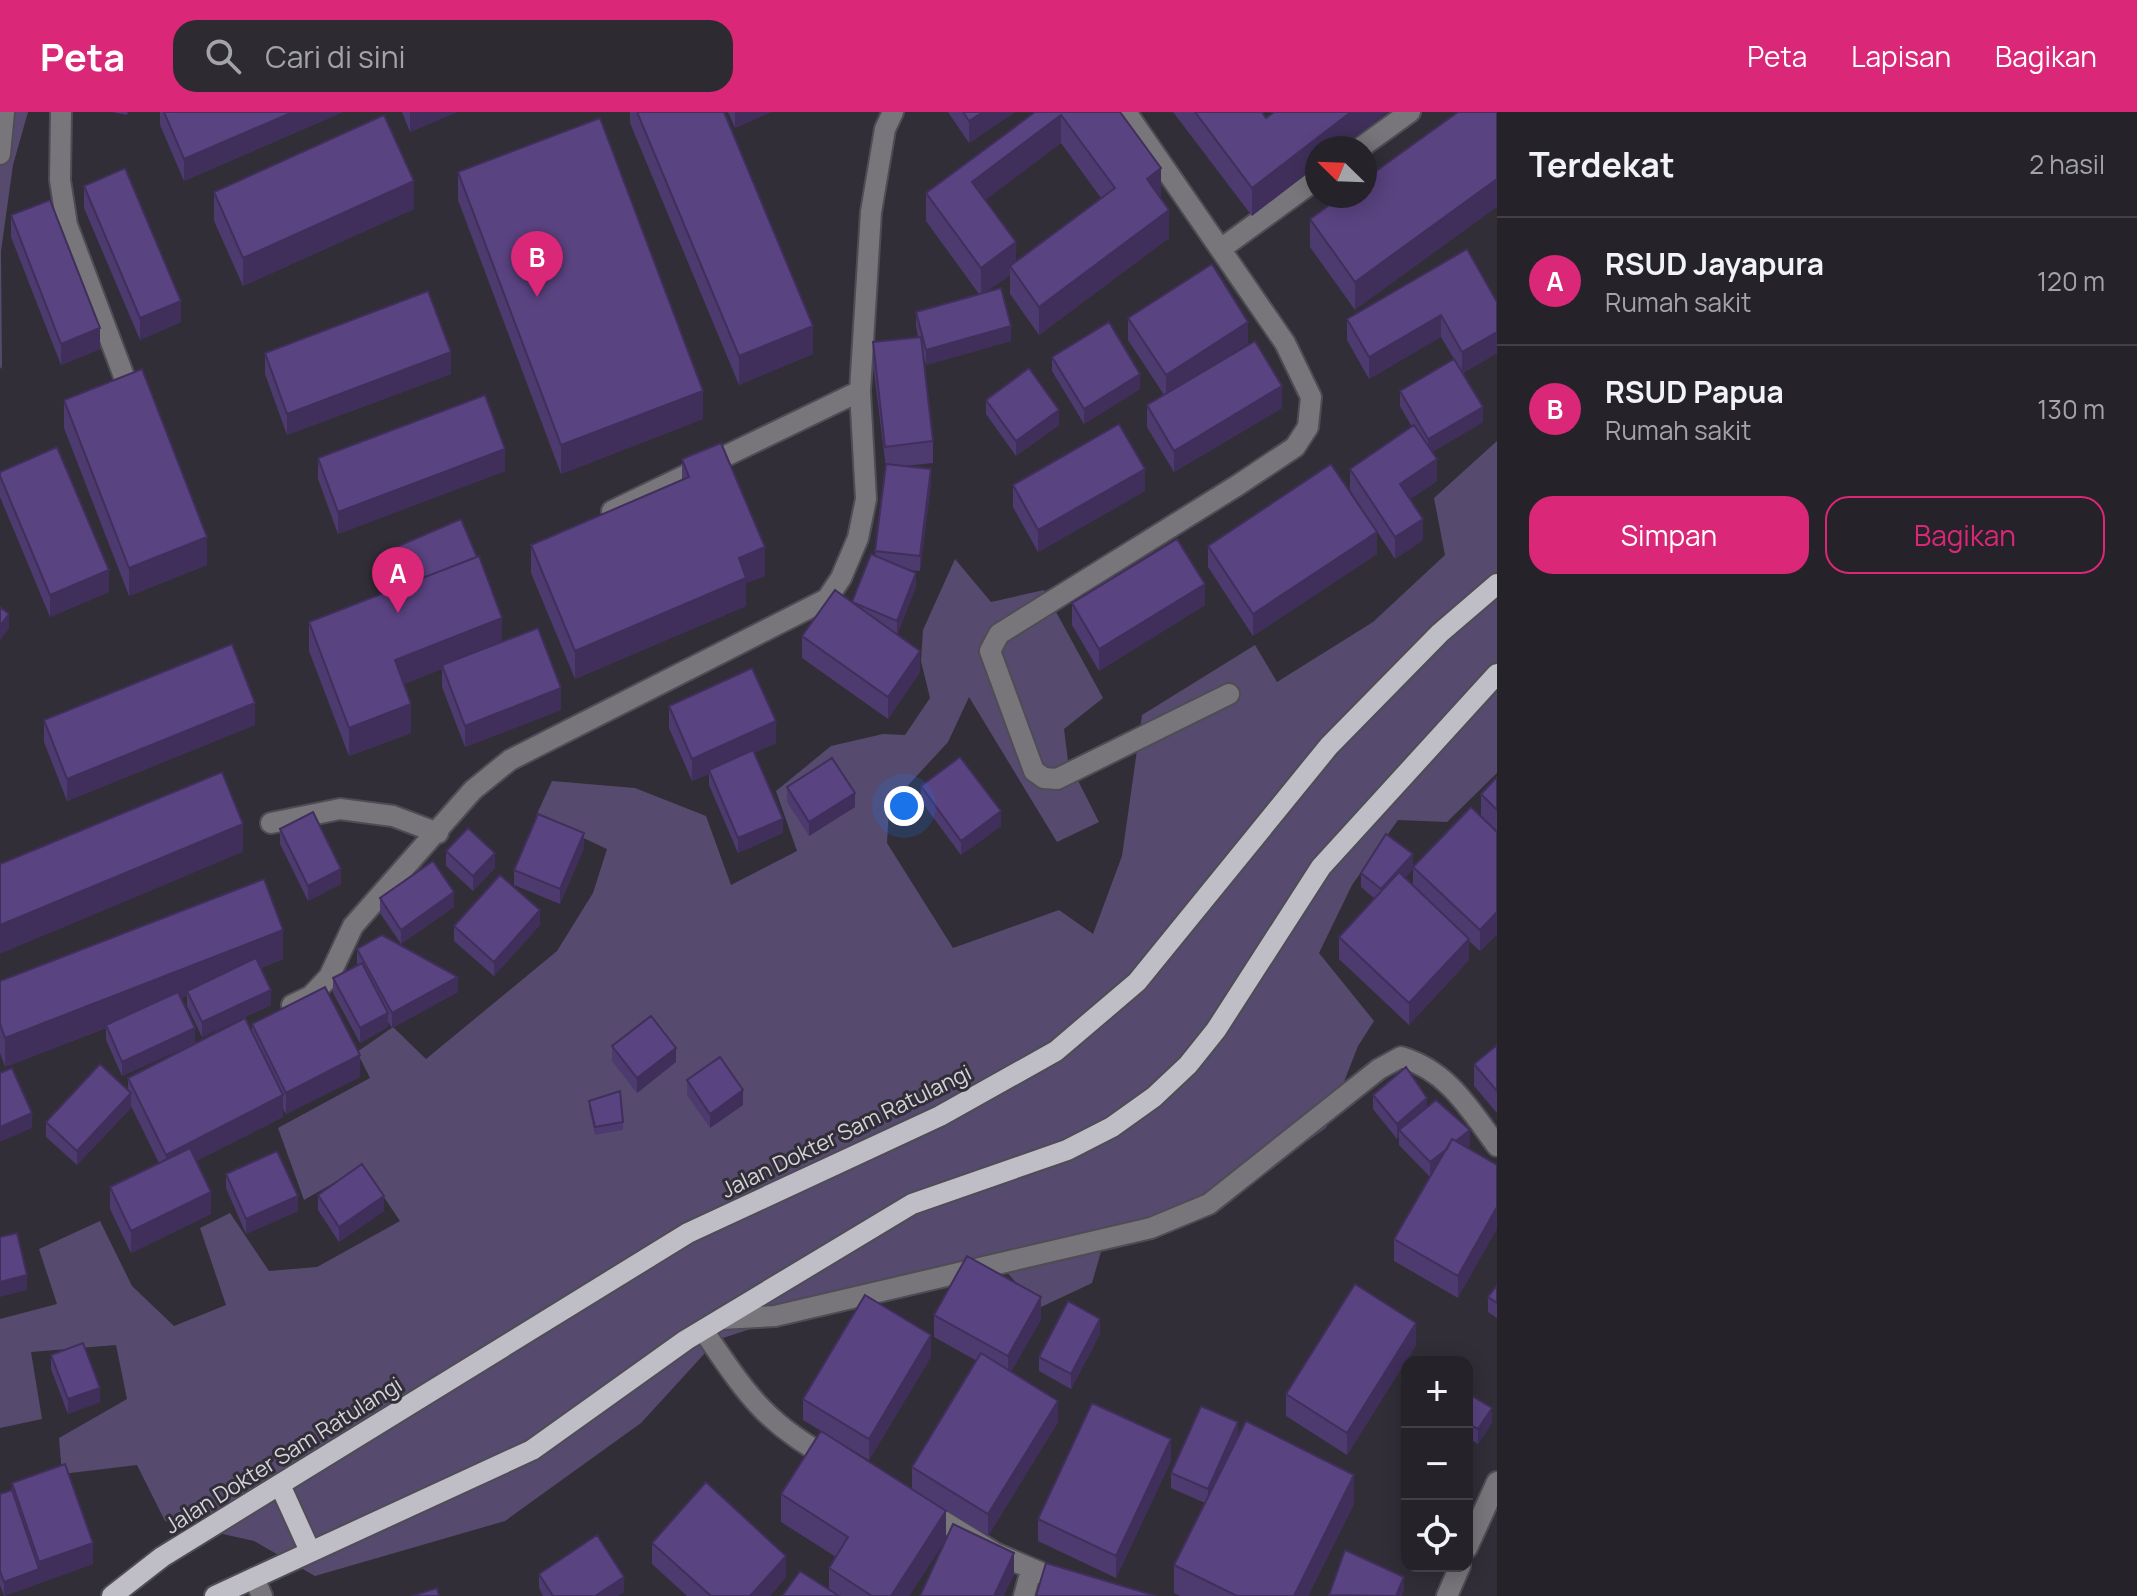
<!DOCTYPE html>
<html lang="id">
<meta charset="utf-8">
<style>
:root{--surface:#252229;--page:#2d2a31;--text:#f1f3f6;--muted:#a3a4a8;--line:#423f46;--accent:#db2777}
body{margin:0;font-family:Manrope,sans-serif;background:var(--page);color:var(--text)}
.controls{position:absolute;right:24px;bottom:24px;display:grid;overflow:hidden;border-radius:16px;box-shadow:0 4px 20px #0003}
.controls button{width:72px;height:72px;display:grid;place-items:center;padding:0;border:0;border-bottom:2px solid var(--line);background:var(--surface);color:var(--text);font:40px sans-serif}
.compass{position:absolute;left:1305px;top:24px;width:72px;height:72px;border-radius:50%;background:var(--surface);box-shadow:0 4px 20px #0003;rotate:293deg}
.you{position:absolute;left:904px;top:694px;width:28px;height:28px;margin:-20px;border:6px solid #fff;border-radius:50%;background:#1a73e8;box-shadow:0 0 0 12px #1a73e833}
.badge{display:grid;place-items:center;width:52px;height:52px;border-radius:50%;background:var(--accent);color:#fff;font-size:26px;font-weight:700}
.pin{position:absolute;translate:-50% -66px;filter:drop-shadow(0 2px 4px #0008)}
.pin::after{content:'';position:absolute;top:42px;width:28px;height:24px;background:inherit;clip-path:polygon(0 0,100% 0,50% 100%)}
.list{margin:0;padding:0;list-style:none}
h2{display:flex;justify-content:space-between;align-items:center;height:104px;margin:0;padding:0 32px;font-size:34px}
h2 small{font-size:26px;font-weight:400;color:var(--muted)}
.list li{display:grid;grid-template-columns:52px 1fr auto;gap:24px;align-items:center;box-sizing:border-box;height:128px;padding:0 32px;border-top:2px solid var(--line)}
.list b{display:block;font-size:30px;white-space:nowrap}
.list p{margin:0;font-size:26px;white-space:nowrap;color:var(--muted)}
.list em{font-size:26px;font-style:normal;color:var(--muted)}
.actions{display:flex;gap:16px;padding:24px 32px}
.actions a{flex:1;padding:18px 0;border:2px solid var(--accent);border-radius:24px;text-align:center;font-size:28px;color:var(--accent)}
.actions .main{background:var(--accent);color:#fff}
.icon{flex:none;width:44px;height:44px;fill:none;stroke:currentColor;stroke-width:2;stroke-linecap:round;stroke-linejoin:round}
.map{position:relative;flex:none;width:1497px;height:1484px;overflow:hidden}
header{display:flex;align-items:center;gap:48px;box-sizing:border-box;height:112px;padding:0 40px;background:var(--accent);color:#fff}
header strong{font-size:38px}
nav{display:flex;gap:44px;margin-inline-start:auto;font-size:28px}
.search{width:560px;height:72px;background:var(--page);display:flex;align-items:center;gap:20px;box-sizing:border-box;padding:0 28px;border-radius:24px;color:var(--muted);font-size:30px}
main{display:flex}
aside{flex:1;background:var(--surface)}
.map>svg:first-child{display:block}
</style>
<header>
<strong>Peta</strong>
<div class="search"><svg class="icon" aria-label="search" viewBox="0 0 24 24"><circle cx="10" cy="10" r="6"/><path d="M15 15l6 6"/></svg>Cari di sini</div>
<nav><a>Peta</a><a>Lapisan</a><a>Bagikan</a></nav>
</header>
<main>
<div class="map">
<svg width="1497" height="1484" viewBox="0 0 1497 1484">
<rect width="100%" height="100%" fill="#312e37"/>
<path fill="#574a6f" d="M0,0h28l-15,53 -12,86 1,118 -2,-2z
M1497,329v332l-50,49 -49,-2 -46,65 -33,68 55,68 -16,25 -32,82 -79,55 -140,48 -15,52 -53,25 -37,-41 -67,1 -218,72 -76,83 -136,98 -190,55 -61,-35 -89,-20 -28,-56 -75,9 -3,-36 68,-39 -11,-54 -85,7 11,67 -42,9v-109l57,-15 -18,-55 61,-28 32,65 42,40 52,-21 -26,-77 30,-15 39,58 48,-4 83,-46 -37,-55 -59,34 -26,-72 92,-50 -13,-26 36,-25 33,32 131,-108 36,-58 14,-44 -71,-33 16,-35 83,7 71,28 25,69 66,-34 -21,-60 55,-45 52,-12 22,1 25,-37 -9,-37 2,-31 32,-71 36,43 53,-12 59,108 -39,31 4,32 31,61 -42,20 -88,-145 -21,45 -59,64 -2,37 66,105 106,-38 34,24 29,-78 20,-141 113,-70 22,37 96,-60 72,-67 -11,-57z"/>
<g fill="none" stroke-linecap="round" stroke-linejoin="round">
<g stroke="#4e4c54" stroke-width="24">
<path id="minor" d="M61,0l-1,68 7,45 58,154
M1126,0l159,231 26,54 -3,30 -13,20 -57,38 -239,149 -9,17 44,120 10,7 13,1 172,-85
M1360,36l50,-36
M0,42l4,-42
M1222,136l95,-69
M612,399l248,-120
M271,711l69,-14 53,7 45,17
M292,893l19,-9 18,-19 24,-51 120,-136 37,-30 317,-161 14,-21 17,-40 8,-39 -6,-108 11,-179 14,-83 8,-17
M721,1207l54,-3 376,-88 58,-24 170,-135 22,-12c47,14 68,51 96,89
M703,1218c43,63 61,93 130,130
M925,1398l70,43 101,43
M1467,1436l30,-66
M254,1466l8,18
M1024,1484l7,-26
M1447,1484l13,-30"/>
</g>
<g stroke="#4e4c54" stroke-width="24">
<path id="major" d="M280,1373l30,66
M112,1484l50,-39 526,-324 252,-117 116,-65 81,-69 192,-236 111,-113 57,-49
M215,1484l317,-146 154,-110 226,-136 155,-54 45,-23 42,-30 34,-32 28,-35 105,-163 176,-193"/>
</g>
<use href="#minor" stroke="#78767b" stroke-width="20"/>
<use href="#major" stroke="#bfbdc6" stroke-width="20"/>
</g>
<path fill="#4d3a6f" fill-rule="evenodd" d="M112,0h16l-1,3z
M160,0h183l-159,69 -24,-56z
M402,0h55l-47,20z
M630,0h94l89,242 -74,31 -109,-262z
M728,0h43l-36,16z
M948,0h67l-46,31z
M1035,0h85l41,84 -1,1 9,41 -130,97 -29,-41v-19l-23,16 24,50 -85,24 -4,-15 11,91v22l-28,3 26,18 -11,87 -11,-1 7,17 -19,47 23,38 -32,47 -86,-61v-22l50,-34 23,-46 11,-88 -13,-104v-22l45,-5 -2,-11v-14l63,-18 -53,-73v-28zM1061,31l40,55 -85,63 -31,-61z
M1173,0h89l-10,104z
M1458,0l-103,198 -45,-63v-28z
M458,60l245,247 -142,55 -103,-274z
M84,74l97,136 -41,18 -56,-132z
M214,80l200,17 -171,77 -29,-65z
M11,103l89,134 -39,16 -50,-128z
M1467,137l30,104 -34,20 20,49 -51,30 5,29 -27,18 13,41 -28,19 -45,-69v-21l62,-42 -12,-21v-15l54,-32 -13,-22 -72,42 -22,-39v-21z
M1128,206l120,25 -29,19 63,46 -108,64 -27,-45v-22l17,-10 -36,-55z
M265,241l186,21 -164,61 -22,-61z
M1052,245l88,32 -56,35 -32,-53z
M64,288l143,165 -78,31 -65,-168z
M986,288l73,25 -43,31 -30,-42z
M318,346l187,13 -167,63 -20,-55z
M682,347l83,117 -19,7v23l-171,73 -44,-106v-28l151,-65z
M0,360l109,120 -59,25 -50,-120z
M1013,373l132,6 -107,61 -25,-45z
M1208,434l169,8 -124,82 -45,-69z
M387,439l115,91 59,68 -96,37 -23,-60v-18l-38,15 7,49 -62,23 -40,-105v-29l87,-34 -9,-22z
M1072,491l133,2 -106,66 -27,-46z
M669,594l107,37 -22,10 29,80 -45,20 -29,-68v-11l-17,7 -23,-53z
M44,608l211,5 -188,76 -23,-59z
M1497,665v157l-17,17 -11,-10v19l-60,65 -70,-66v-22l36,-38 -14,-12v-14l52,-4 -8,9 8,8v-19l68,-51v-22z
M921,674l80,40 -40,29 -40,-54z
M787,675l68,20 -46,29 -22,-34z
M280,717l61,55 -33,17 -28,-57z
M584,736l-24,56 -46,-19v-15z
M446,739l49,17 -22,23 -27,-25z
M380,786l74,9 -53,37 -21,-31z
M540,813l-46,51 -40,-35v-15z
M357,837l101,43 -66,36 -4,-6v5l-28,16 -27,-50v-15l24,-13z
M283,847l-22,9 10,37 -69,32 -15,-31v-10l-6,2 14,45 -73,33 -16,-36v-12l-101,39 -5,-14v-72z
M252,912l108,53 -74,37 -3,-5v8l-87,44 15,53 -80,39 -21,-44v-22l49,-24 -28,-57v2l-54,57 -31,-28v-15l82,-32v-12l124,-46z
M1497,933v68l-23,-27v-22z
M612,934l64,16 -39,31 -25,-32z
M687,968l56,25 -33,23 -23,-33z
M1373,983l54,12 43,38 -4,3 -8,150 -64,-37v-22l37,-63 -1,1 -31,-32v-8l-2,2 -24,-30z
M589,989l34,21v8l-28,5 -6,-26z
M226,1062l72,37 -52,23 -20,-46z
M318,1083l66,16 -45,31 -21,-32z
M1497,1173v33l-9,-6v-15z
M934,1203l107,4 -30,53 47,50 -70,114 -76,-47v-22l65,-106 -43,-24z
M1100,1222l-29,55 -32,-18v-14z
M1416,1233l-69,110 -61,-39v-22z
M51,1243l49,47 -32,12 -17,-45z
M931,1245l-62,103 -66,-40v-21z
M1467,1281l25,30 -14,21 -11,-7z
M1238,1324l116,68 -46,92h-128l-6,-3v-28l31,-62 -34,-15v-15z
M1171,1349l-55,117 -78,-37v-22z
M12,1371l81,81 -89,32 -4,-11v-91l12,-4z
M781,1382l165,45 -37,57h-127l47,-6v-22l7,-11 -55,-35z
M652,1431l134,34 -16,19h-83l-35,-32z
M539,1462l85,18 -7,4h-74l-4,-8z"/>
<path fill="#3f2f5a" d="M293,0h50l-159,69v-22z
M410,0h47l-47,20z
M735,0h36l-36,16z
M983,0h32l-46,31v-22z
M1351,0h37l-47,36h-24v18l-65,50v-28z
M1061,3v28l-89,67v-28z
M1161,56v28l-14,11v-28z
M1497,67v28l-142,103v-28z
M414,69v28l-171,77v-28z
M1169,98v28l-130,97v-28z
M1016,130v28l-6,-4v9l-29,21v-28z
M181,189v21l-41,18v-22z
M1441,203v22l-72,42v-22z
M1248,210v21l-82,54v-22z
M813,214v28l-74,31v-29z
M1011,214v15l-85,24v-15z
M100,216v21l-39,16v-21z
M1497,220v21l-35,20v-21z
M451,240v22l-164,61v-21z
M1140,262v15l-56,35v-15z
M1282,274v22l-108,64v-21z
M703,279v28l-142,55v-29z
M1483,295v15l-55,32v-15z
M1059,298v15l-43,31v-15z
M505,337v22l-167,63v-22z
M1437,347v22l-37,25v-22z
M931,357v15l-11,87v-15z
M1145,357v22l-107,61v-22z
M1423,407v21l-28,19v-22z
M1377,420v22l-124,82v-22z
M207,425v28l-78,31v-28z
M765,435v29l-19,7v23l-171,73v-28l164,-93z
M109,458v22l-59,25v-22z
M916,461v14l-19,49v-15z
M1205,472v21l-106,66v-22z
M9,502v15l-9,11v-14z
M502,506v28l-60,19v4l-47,19v-28z
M920,539v21l-32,47v-22z
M561,576v22l-96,37v-21z
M255,591v22l-188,76v-22z
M411,592v29l-62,23v-28z
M776,609v22l-66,30 -1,-3v4l-17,7v-22z
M855,681v14l-46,29v-14z
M1001,699v15l-40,29v-14z
M783,707v14l-45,20v-15z
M243,712v28l-243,102v-29z
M584,721v15l-24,56v-15z
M495,741v15l-22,23v-15z
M1413,742v15l-32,35v-15z
M341,757v15l-33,17v-15z
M454,780v15l-53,37v-14z
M540,798v15l-46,51v-14z
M1497,800v22l-17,17v-21z
M283,818v29l-94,36 -2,-4v5l-182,71v-29z
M1469,827v21l-60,65v-22z
M458,865v15l-66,36v-15z
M271,878v15l-69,32v-15z
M388,901v14l-28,16v-15z
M195,916v15l-73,33v-14z
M676,936v14l-39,31v-15z
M360,943v22l-74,37v-21z
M743,978v15l-33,23v-14z
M131,981v15l-54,57v-14z
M283,983v22l-117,59v-21z
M1427,986v14l-28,18v7l-2,2v-15z
M32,1001v15l-32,14v-15z
M1470,1018v15l-40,32v-15z
M211,1080v22l-80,39v-22z
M298,1084v15l-52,23v-15z
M384,1084v15l-45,31v-15z
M1497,1095v22l-39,69v-22z
M27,1163v15l-27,7v-15z
M1041,1185v22l-33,59v-22z
M1100,1207v15l-29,55v-15z
M1416,1211v22l-69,110v-22z
M931,1223v22l-62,103v-21z
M100,1276v14l-32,12v-15z
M1058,1289v21l-70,114v-22z
M1492,1296v15l-14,21v-15z
M1238,1310v15l-30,67v-15z
M1171,1327v22l-55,117v-22z
M1354,1363v29l-46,92h-14z
M946,1399v28l-37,57h-18z
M93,1431v21l-89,32v-14l35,-13v-7z
M1014,1441v22l-10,21h-10z
M786,1444v21l-16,19h-20z
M624,1465v15l-7,4h-22z
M1404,1465v14l-2,5h-6z"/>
<path fill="#5a4381" stroke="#3f2f5a" stroke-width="2" d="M164,0h129l-109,47z
M637,0h87l89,214 -74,30z
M963,0h20l-14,9z
M1035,0h85l41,56 -14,11 22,31 -130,97 -29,-41 105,-78 -54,-73 -89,67 44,60 -35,26 -55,-75z
M1195,0h67l4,6 8,-6h77l-99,76z
M1458,0h39v67l-142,103 -45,-63 32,-23h23v-17z
M384,3l30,66 -171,77 -29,-66z
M600,6l103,273 -142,54 -103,-273z
M125,56l56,133 -41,17 -56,-132z
M50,88l50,128 -39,16 -50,-129z
M1467,137l30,53v30l-35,20 -21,-37 -72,42 -22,-38z
M1212,152l36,58 -82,53 -38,-57z
M1001,176l10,38 -85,24 -10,-38z
M428,179l23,61 -164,62 -22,-61z
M1109,210l31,52 -56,35 -32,-52z
M921,225l12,104 -48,6 -12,-105z
M1255,229l27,45 -108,65 -27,-46z
M1454,247l29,48 -55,32 -28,-48z
M1029,256l30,42 -43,31 -30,-41z
M142,257l65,168 -78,31 -65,-168z
M485,283l20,54 -167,63 -20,-54z
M1119,312l26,45 -107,61 -25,-45z
M1414,313l23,34 -37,25 23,35 -28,18 -45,-68z
M721,331l44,104 -26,11 7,20 -171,73 -44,-106 158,-68 -7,-18z
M57,335l52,123 -59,25 -50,-119v-4z
M886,352l45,5 -11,87 -45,-5z
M1331,352l46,68 -124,82 -45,-68z
M461,407l16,38 -75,29 -15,-35z
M1177,427l28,45 -106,65 -27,-46z
M871,442l45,19 -19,48 -45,-19z
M479,444l23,62 -107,42 16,44 -62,24 -40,-106z
M835,478l85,61 -32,46 -86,-61z
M0,495l9,7 -9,12z
M538,516l23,60 -96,38 -23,-61z
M232,532l23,59 -188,76 -23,-59z
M752,556l24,53 -84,38 -23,-53z
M753,638l30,69 -45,19 -29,-68z
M960,645l41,54 -40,30 -40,-55z
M832,646l23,35 -46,29 -22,-35z
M222,660l21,52 -243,101v-61z
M1497,665v33l-16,-16z
M1471,695l26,25v80l-17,18 -67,-63z
M313,700l28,57 -33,17 -28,-57z
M538,702l46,19 -24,56 -46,-19z
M468,716l27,25 -22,23 -27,-25z
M1386,722l27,20 -32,35 -20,-16z
M433,749l21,31 -53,38 -21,-32z
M1399,760l70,67 -60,64 -70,-66z
M500,763l40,35 -46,52 -40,-36z
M264,767l19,51 -278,108 -5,-14v-43z
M382,823l76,42 -66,36 -35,-64z
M256,846l15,32 -69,32 -15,-31z
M362,851l26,50 -28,15 -27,-50z
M325,875l35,68 -74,38 -34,-69z
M178,880l17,36 -73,34 -16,-37z
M651,904l25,32 -39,30 -25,-32z
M245,906l38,77 -117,60 -38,-77z
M1497,933v46l-23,-27z
M720,945l23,33 -33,24 -23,-34z
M100,952l31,29 -54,58 -31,-29z
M1406,955l21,31 -30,26 -24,-29z
M12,956l20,45 -32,14v-54z
M620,979l3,31 -28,5 -6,-26z
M1436,988l34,30 -14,11 -4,-2 -5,10 -17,13 -31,-32z
M1452,1027l45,26v42l-39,69 -64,-37z
M190,1036l21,44 -80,39 -21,-44z
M277,1039l21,45 -52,23 -20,-45z
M362,1052l22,32 -45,31 -21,-32z
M17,1121l10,42 -27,7v-45z
M967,1144l74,41 -33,59 -74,-41z
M1355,1172l61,39 -69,110 -61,-39z
M1497,1173v18l-9,-6z
M865,1183l66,40 -62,104 -66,-40z
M1068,1189l32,18 -29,55 -32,-17z
M83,1231l17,45 -32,11 -17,-44z
M981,1241l77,48 -70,113 -76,-47z
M1467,1281l25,15 -14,21 -11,-6z
M1092,1291l79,36 -55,117 -78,-37z
M1201,1294l37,16 -30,67 -37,-16z
M1246,1309l108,54 -60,121h-57l-63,-31z
M821,1319l125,80 -55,85h-19l-43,-28 19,-31 -67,-43z
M65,1352l28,79 -54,19 -27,-79z
M706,1370l80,74 -36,40h-39l-59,-53z
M12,1378l27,79 -35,13 -4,-11v-77z
M953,1412l61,29 -20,43h-74z
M597,1423l27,42 -29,19h-42l-14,-22z
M1345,1438l59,27 -8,19 -67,-1z
M1046,1451l110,33h-120z
M800,1459l39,25h-57z
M437,1476l2,8h-27z"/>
<g text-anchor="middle" stroke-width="6" stroke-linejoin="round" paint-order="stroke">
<g font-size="22" fill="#d4d3d8" stroke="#312e37">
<text transform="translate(846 1019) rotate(-26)" y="8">Jalan Dokter Sam Ratulangi</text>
<text transform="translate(283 1343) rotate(-32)" y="8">Jalan Dokter Sam Ratulangi</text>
</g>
</g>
</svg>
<div class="controls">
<button>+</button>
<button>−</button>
<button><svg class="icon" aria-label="locate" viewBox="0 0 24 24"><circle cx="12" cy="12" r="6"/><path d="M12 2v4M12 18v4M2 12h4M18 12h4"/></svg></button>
</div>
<svg class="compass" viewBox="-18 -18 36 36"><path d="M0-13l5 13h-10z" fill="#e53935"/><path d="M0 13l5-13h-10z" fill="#a3a4a8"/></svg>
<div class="you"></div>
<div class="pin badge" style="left:398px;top:501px">A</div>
<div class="pin badge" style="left:537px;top:185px">B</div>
</div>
<aside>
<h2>Terdekat<small>2 hasil</small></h2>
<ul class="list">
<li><span class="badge">A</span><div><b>RSUD Jayapura</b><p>Rumah sakit</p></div><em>120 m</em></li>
<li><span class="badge">B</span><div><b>RSUD Papua</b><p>Rumah sakit</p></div><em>130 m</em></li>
</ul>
<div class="actions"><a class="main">Simpan</a><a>Bagikan</a></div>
</aside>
</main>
